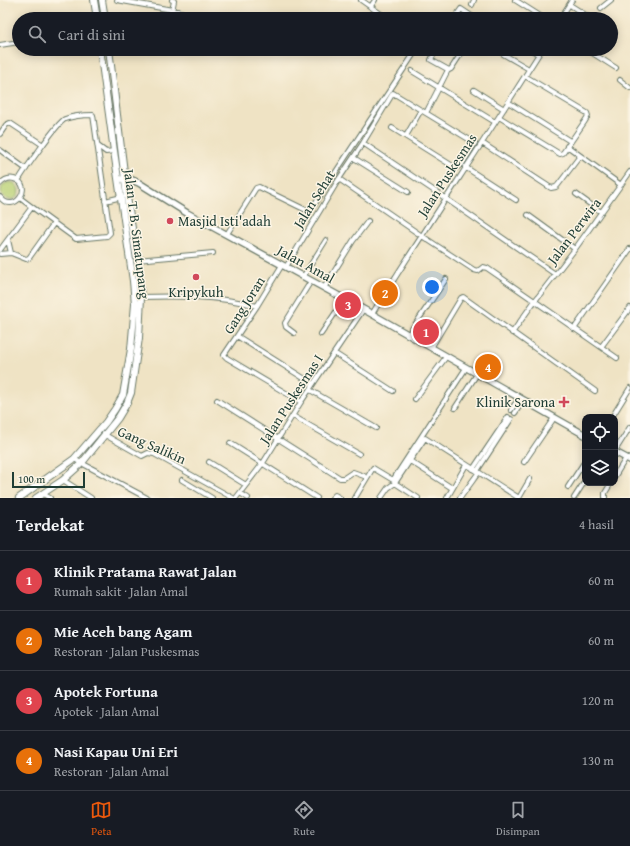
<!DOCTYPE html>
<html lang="id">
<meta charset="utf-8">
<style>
:root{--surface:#171b24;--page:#20242c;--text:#f1f3f6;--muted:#9ea1a6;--line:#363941;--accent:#ea580c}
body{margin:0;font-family:"Gentium Book Plus",serif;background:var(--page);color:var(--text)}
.controls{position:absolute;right:12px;bottom:12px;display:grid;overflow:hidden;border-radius:8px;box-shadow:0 2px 10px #0003}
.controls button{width:36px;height:36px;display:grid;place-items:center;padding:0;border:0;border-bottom:1px solid var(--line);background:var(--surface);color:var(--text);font:20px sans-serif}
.scale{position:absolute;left:12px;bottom:10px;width:73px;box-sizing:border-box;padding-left:4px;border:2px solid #1f3d34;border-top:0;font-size:11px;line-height:14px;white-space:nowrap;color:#1f3d34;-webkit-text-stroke:3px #fcf5e5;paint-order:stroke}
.you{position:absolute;left:432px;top:287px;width:14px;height:14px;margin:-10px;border:3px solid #fff;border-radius:50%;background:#1a73e8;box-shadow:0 0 0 6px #1a73e833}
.badge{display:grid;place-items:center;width:26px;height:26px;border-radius:50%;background:var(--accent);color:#fff;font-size:13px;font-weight:700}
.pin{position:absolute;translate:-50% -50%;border:2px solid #fff;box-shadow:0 1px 4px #0006}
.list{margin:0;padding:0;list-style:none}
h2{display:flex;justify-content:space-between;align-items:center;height:52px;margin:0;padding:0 16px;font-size:17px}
h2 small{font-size:13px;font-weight:400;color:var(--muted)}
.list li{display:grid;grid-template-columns:26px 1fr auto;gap:12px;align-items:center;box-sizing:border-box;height:60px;padding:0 16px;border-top:1px solid var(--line)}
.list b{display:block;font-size:15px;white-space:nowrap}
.list p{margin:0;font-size:13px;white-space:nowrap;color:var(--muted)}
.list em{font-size:13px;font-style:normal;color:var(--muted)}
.icon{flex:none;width:22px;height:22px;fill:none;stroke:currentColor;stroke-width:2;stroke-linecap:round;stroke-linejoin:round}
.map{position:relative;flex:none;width:630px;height:498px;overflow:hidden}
.search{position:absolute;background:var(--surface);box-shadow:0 2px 10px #0003;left:12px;right:12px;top:12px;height:44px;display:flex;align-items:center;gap:10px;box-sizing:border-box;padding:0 14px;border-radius:22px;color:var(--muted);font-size:15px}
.sheet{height:292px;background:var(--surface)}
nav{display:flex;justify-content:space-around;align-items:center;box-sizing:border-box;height:56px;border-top:1px solid var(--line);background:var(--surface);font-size:11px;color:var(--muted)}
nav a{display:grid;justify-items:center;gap:2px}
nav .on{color:var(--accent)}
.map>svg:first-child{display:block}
</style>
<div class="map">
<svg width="630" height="498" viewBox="0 0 630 498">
<rect width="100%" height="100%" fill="#fcf5e5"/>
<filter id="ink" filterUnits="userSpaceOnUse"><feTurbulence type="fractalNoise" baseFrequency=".025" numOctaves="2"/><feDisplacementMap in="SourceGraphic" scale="8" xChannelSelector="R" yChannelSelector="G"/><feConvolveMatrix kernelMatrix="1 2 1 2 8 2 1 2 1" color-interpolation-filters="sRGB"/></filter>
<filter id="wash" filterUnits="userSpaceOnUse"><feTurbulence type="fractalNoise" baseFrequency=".012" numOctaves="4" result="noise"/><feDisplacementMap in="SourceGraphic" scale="16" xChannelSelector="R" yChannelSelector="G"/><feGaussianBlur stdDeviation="0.9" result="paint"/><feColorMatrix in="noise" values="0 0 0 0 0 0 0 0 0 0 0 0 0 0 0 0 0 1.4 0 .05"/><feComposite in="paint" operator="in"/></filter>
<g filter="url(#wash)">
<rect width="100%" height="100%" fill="#efe3c4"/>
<path fill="#bad277" stroke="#6c8856" d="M1 191a9 9 0 1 1 18 0a9 9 0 1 1-18 0Z"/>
</g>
<g filter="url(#ink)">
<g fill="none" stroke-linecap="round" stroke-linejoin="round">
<g stroke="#687766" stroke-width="6">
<path id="street" d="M117,0l61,11 21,8
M172,0l2,1 -2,10
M361,0l27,19
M515,0l30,19
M472,5l2,-5
M570,5l22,14
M371,6l4,-6
M601,8l10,-8
M104,16l15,3
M454,19l7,-10 15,10
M560,19l12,-19
M611,31l4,2
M0,45l19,-3
M436,49l-5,11 18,10 2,-1 13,-20
M530,49l8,5
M586,49l30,19
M503,54l26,15
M412,71l83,51
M620,80l10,8
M474,90l30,19
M508,102l62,39
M426,113l22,-43
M499,117l61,37 3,-1 22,-32 3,-5 -1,-3 -62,-37
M0,134l6,-9 4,-2 33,22
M406,136l15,-26
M363,143l82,55
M482,143l69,45 5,-1 2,-2 22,-29
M98,146l8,6 8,-1
M567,146l54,39
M0,150l26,19
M354,158l54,34
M465,167l51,33
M339,179l80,55 55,36 4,1 5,-4 4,1 130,90
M0,184c4,-4 8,-7 14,-5 21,6 0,37 -14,18
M576,194l25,18
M20,198l12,9
M445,198l110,76
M105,201l17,-4
M528,215l47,34
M227,234l29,-46 3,-1 49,24 4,-3 105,-159
M8,240l3,13
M0,250l32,-43 44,32 31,-3 3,-3 -17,-118c-9,0 -20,1 -28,4 -8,4 -41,52 -47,62
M0,254l11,-1 15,6 3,-1 25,-35
M137,260l76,-7
M282,265l-25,41 -33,49 3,3 74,44
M286,267l53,-88 24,-36 30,-50 82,50 -13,21 -6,4 -64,-40
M303,277l23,-37
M324,288l29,-47 15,-20
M141,297c39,-1 78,-1 116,9
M372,314c56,-89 114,-176 170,-265
M574,329l56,-80
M294,333l-8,-6 -1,-4 26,-42
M512,333l22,-31 41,-53 55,-77
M321,334l23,-34
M408,335l38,-56
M237,336l76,48
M601,347l29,-39
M431,348l30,-50 2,-1 132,94
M334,353l59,38
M310,390l66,38
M415,399l31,-42
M217,400l123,78h4l9,-6 11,4
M455,408l22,-34
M511,410l8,-12
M515,413l8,-12
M293,416l66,38
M612,417l18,-29
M105,435l37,21 6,-3 6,1 79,44
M230,443l87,55
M615,451l15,-24
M74,459l73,39
M410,461l42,27
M209,462l37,23
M524,462l30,-44
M473,469l35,-52
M477,471l34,-52
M615,476l11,-18
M63,480l28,18
M182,480l30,18
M395,483l23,15
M568,487l17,-26
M240,493l8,5
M43,494l7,4
M236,498l27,-35 38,-61 62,-92
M332,498l3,-3 5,3
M355,498l18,-30 20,12 73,-112
M381,498l7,-10 7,-5 30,-45 94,60
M447,498l19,-33
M460,498l19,-26
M519,498l11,-19
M574,498l11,-17
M605,498v-5l6,-10"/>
</g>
<g stroke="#687766" stroke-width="8">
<path id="secondary" d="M121,179l11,1 7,3 48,30 185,101 213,121
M615,452l15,8"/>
</g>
<g stroke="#687766" stroke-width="8">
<path id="primary" d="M94,0l3,19
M102,0l3,19
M19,498l55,-39 32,-37 9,-13 8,-14 8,-46 4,-45 -2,-23 -19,-130 -14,-102
M36,498l27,-18 18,-16 37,-46 9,-15 4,-10 8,-55 2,-41 -4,-37 -10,-63 -18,-148"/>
</g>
<use href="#street" stroke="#fff" stroke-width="4"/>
<use href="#secondary" stroke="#fff" stroke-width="5.5"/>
<use href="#primary" stroke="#fff" stroke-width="6"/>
</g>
</g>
<g fill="#d1495b" stroke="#fcf5e5" stroke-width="1.5">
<circle cx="170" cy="221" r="4"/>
<circle cx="196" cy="277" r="4"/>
<path d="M562 396h4v4h4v4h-4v4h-4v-4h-4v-4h4z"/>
</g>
<g text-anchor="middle" stroke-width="3" stroke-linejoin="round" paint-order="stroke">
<g font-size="14" fill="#1f3d34" stroke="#fcf5e5">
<text transform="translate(447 175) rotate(-57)" y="5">Jalan Puskesmas</text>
<text transform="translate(314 199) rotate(-58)" y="5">Jalan Sehat</text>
<text transform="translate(574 231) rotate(-53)" y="5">Jalan Perwira</text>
<text transform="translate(137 234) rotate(83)" y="5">Jalan T. B. Simatupang</text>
<text transform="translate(306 264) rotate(29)" y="5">Jalan Amal</text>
<text transform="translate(244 305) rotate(-58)" y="5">Gang Joran</text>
<text transform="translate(291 399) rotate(-57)" y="5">Jalan Puskesmas I</text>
<text transform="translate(152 445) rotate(24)" y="5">Gang Salikin</text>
</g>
<g font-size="14" fill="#1f3d34" stroke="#fcf5e5" text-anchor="start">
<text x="178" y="226">Masjid Isti'adah</text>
<text x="196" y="297" text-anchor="middle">Kripykuh</text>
<text x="555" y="407" text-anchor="end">Klinik Sarona</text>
</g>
</g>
</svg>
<div class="controls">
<button><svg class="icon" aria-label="locate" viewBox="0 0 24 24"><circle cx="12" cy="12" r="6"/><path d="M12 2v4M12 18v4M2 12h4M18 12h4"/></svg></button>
<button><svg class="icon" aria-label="layers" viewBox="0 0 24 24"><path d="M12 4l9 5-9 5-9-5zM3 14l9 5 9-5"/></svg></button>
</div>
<div class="scale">100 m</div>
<div class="you"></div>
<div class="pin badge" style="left:426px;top:332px;background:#e0444e">1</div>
<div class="pin badge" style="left:385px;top:293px;background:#e8710a">2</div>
<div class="pin badge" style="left:348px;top:305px;background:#e0444e">3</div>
<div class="pin badge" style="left:488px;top:367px;background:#e8710a">4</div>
<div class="search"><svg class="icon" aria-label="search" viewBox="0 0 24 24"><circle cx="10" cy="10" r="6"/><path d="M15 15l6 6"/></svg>Cari di sini</div>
</div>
<section class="sheet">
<h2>Terdekat<small>4 hasil</small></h2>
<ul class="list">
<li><span class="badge" style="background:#e0444e">1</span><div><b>Klinik Pratama Rawat Jalan</b><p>Rumah sakit · Jalan Amal</p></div><em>60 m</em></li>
<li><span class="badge" style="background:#e8710a">2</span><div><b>Mie Aceh bang Agam</b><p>Restoran · Jalan Puskesmas</p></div><em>60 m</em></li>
<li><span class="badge" style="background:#e0444e">3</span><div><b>Apotek Fortuna</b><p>Apotek · Jalan Amal</p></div><em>120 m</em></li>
<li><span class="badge" style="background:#e8710a">4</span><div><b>Nasi Kapau Uni Eri</b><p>Restoran · Jalan Amal</p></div><em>130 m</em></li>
</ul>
</section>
<nav>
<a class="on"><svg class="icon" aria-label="map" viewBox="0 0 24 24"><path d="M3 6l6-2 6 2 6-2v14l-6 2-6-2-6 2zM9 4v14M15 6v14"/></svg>Peta</a>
<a><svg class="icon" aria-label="directions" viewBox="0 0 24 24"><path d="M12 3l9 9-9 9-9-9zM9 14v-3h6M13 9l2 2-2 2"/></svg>Rute</a>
<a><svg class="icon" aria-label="saved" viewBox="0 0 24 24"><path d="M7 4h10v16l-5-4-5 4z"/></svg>Disimpan</a>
</nav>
